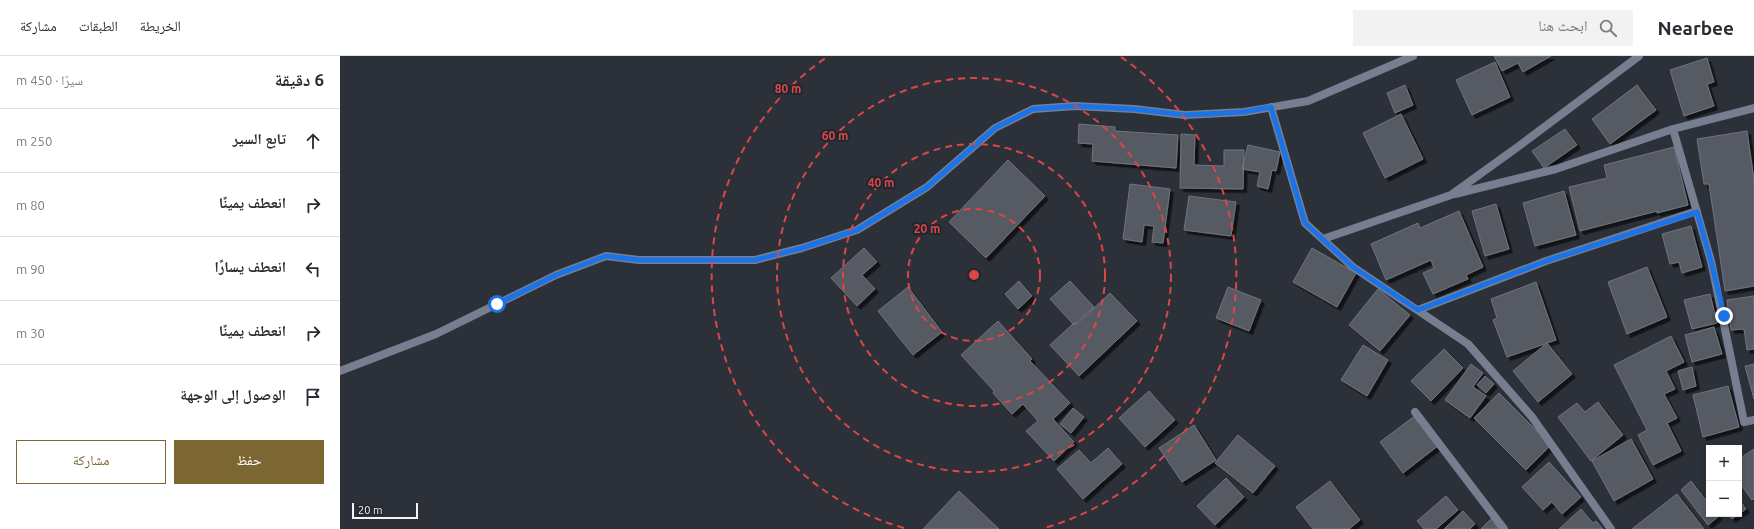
<!DOCTYPE html>
<html lang="ar">
<meta charset="utf-8">
<style>
:root{--surface:#fff;--page:#f2f2f3;--text:#2b2b33;--muted:#7c7c81;--line:#e1e1e2;--accent:#7c6733}
body{margin:0;font-family:Ubuntu,"Noto Naskh Arabic",sans-serif;background:var(--page);color:var(--text);direction:rtl}
.controls{position:absolute;right:12px;bottom:12px;display:grid;overflow:hidden;border-radius:0px;box-shadow:0 2px 6px #0003}
.controls button{width:36px;height:36px;display:grid;place-items:center;padding:0;border:0;border-bottom:1px solid var(--line);background:var(--surface);color:var(--text);font:20px sans-serif}
.scale{position:absolute;left:12px;bottom:10px;width:66px;box-sizing:border-box;padding-left:4px;border:2px solid #f1f4f9;border-top:0;font-size:11px;line-height:14px;white-space:nowrap;color:#f1f4f9;-webkit-text-stroke:3px #22262e;paint-order:stroke}
.stop{position:absolute;width:12px;height:12px;margin:-9px;border:3px solid #1a73e8;border-radius:50%;background:#fff}
.stop.end{background:#1a73e8;border-color:#fff;box-shadow:0 1px 4px #0008}
.list{margin:0;padding:0;list-style:none}
h2{display:flex;justify-content:space-between;align-items:center;height:52px;margin:0;padding:0 16px;font-size:17px}
h2 small{font-size:13px;font-weight:400;color:var(--muted)}
.list li{display:grid;grid-template-columns:26px 1fr auto;gap:12px;align-items:center;box-sizing:border-box;height:64px;padding:0 16px;border-top:1px solid var(--line)}
.list b{display:block;font-size:15px;white-space:nowrap}
.list em{font-size:13px;font-style:normal;color:var(--muted)}
.actions{display:flex;gap:8px;padding:12px 16px}
.actions a{flex:1;padding:9px 0;border:1px solid var(--accent);border-radius:0px;text-align:center;font-size:14px;color:var(--accent)}
.actions .main{background:var(--accent);color:#fff}
.icon{flex:none;width:22px;height:22px;fill:none;stroke:currentColor;stroke-width:2;stroke-linecap:round;stroke-linejoin:round}
.map{position:relative;flex:none;width:1414px;height:473px;overflow:hidden;direction:ltr}
header{display:flex;align-items:center;gap:24px;box-sizing:border-box;height:56px;padding:0 20px;background:var(--surface);border-bottom:1px solid var(--line)}
header strong{font-size:19px}
nav{display:flex;gap:22px;margin-inline-start:auto;font-size:14px}
.search{width:280px;height:36px;background:var(--page);display:flex;align-items:center;gap:10px;box-sizing:border-box;padding:0 14px;border-radius:0px;color:var(--muted);font-size:15px}
main{display:flex}
aside{flex:1;background:var(--surface)}
.map>svg:first-child{display:block}
</style>
<header>
<strong>Nearbee</strong>
<div class="search"><svg class="icon" aria-label="search" viewBox="0 0 24 24"><circle cx="10" cy="10" r="6"/><path d="M15 15l6 6"/></svg>ابحث هنا</div>
<nav><a>الخريطة</a><a>الطبقات</a><a>مشاركة</a></nav>
</header>
<main>
<div class="map">
<svg width="1414" height="473" viewBox="0 0 1414 473">
<defs>
<filter id="shadow"><feDropShadow dx="3.5" dy="3.5" stdDeviation="0" flood-color="#0009"/></filter>
</defs>
<rect width="100%" height="100%" fill="#2c3038"/>
<path fill="#565a64" stroke="#70747e" filter="url(#shadow)" d="M1154,0h57l-28,16 -5,-9 -16,8z
M1367,2l7,24 -7,2 7,22 -30,10 -14,-46z
M1155,6l15,35 -38,18 -16,-35z
M1065,29l8,20 -18,8 -8,-20z
M1297,29l19,25 -46,34 -18,-25z
M1061,58l22,45 -38,19 -22,-45z
M739,68l36,3v4l63,4 -2,33 -84,-7 1,-17 -15,-1z
M1225,73l12,16 -33,23 -12,-17z
M1407,75l7,49v106l-29,5 -16,-107h-5l-7,-45z
M841,78l14,1 -1,30 30,1v-16h20l-1,39 -63,-1z
M908,89l32,7 -4,19 -4,-1 -4,19 -11,-3 3,-14 -18,-3z
M1334,91l14,58 -31,8v-2l-77,20 -11,-44 38,-9 -3,-13z
M668,104l37,36 -59,62 -37,-36z
M790,128l40,5 -7,54 -11,-1 2,-16 -10,-1 -2,17 -19,-3z
M1224,135l12,44 -41,11 -12,-43z
M849,140l47,6 -5,34 -47,-6z
M1156,148l13,45 -24,7 -13,-45z
M1119,155l24,56 -17,8 2,4 -35,15 -10,-21 11,-5 -3,-8 -45,20 -15,-36 47,-21 2,5z
M1351,170l11,41 -20,6 -3,-11 -9,2 -8,-30z
M524,192l13,14 -15,13 13,14 -18,17 -26,-28z
M972,192l44,25 -19,34 -44,-25z
M1307,211l20,50 -40,17 -19,-52z
M679,225l13,15 -14,13 -13,-15z
M730,225l24,26 -20,18 -24,-26z
M1196,226l20,58 -49,17 -14,-37 4,-2 -6,-19z
M568,231l34,45 -29,23 -35,-44z
M888,231l33,13 -12,31 -33,-13z
M1038,233l32,26 -30,36 -31,-26z
M770,237l27,28 -58,55 -29,-31 25,-23 2,2z
M1370,238l7,29 -25,6 -8,-29z
M1414,240v53l-7,1 -3,-21 -13,1 -4,-30z
M658,265l34,38 -2,2 40,42 -17,16 21,23 -20,19 -28,-30 12,-10 -15,-17 -11,10 -19,-21 1,-2 -33,-36z
M1374,271l8,27 -30,8 -7,-27z
M1331,280l13,26 -18,9 9,18 -11,5 13,24 -10,5 14,28 -28,14 -15,-30 9,-5 -33,-65z
M1207,287l25,31 -34,28 -25,-31z
M1023,289l25,15 -21,36 -26,-16z
M1104,293l19,19 -32,33 -20,-20z
M1131,308l12,9 -10,14 13,9 -16,22 -25,-18z
M1414,308v35l-9,-33z
M1352,311l4,19 -13,4 -5,-19z
M1145,320l9,8 -8,9 -9,-8z
M1388,330l11,41 -36,10 -10,-42z
M809,335l26,29 -30,27 -26,-29z
M1159,337l52,52 -25,25 -52,-52z
M1258,346l25,33 -32,26 -33,-44 19,-14 8,9z
M733,352l11,9 -13,16 -11,-9z
M1076,359l23,30 -36,28 -23,-31z
M854,369l22,35 -34,22 -23,-34z
M898,379l37,31 -22,27 -38,-30z
M1291,383l22,40 -39,22 -22,-40z
M768,392l14,16 -39,35 -26,-30 22,-19 12,13z
M1414,393v50l-2,1 -13,-18v-23z
M1209,406l32,35 -19,17 -10,-12 -9,8 -21,-23z
M886,422l18,19 -29,28 -18,-19z
M990,425l30,39 -11,9h-36l-17,-22z
M1351,425l18,23v10h8l2,2 -11,9 -27,-35z
M619,435l40,38h-76z
M1337,438l27,35h-72z
M1106,440l12,14 -22,19h-12l-7,-8z
M1399,443l7,10 -14,10 -4,-5h11z
M1241,453l12,14 3,-2 7,8h-44z
M1123,455l12,13 -5,5h-26z
M1151,463l8,10h-18z"/>
<g fill="none" stroke-linecap="round" stroke-linejoin="round">
<path stroke="#767e90" stroke-width="8" d="M931,51l34,116 48,44 115,77 64,73 79,112
M1333,73l38,132 33,161 10,-2
M1115,138l101,-25 117,-40 81,-21
M983,183l128,-44 68,-49 120,-90
M1078,254l128,-49 151,-50
M1075,356l89,117"/>
<path stroke="#767e90" stroke-width="8" d="M0,315l96,-37 120,-59 50,-19 33,4h116l47,-12 55,-18 70,-43 68,-59 38,-19 42,-3 59,3 51,6 59,-3 64,-11 105,-45"/>
</g>
<g fill="none" stroke-linecap="round" stroke-linejoin="round">
<path stroke="#1a73e8" stroke-width="5" d="M157,248l59,-29 50,-19 33,4h116l47,-12 55,-18 70,-43 68,-59 38,-19 42,-3 59,3 51,6 59,-3 27,-5 34,116 48,44 65,43 128,-49 151,-49 14,49 13,55"/>
</g>
<g fill="none" stroke="#da4747" stroke-width="2" stroke-dasharray="7 5">
<circle cx="634" cy="219" r="66"/>
<circle cx="634" cy="219" r="131"/>
<circle cx="634" cy="219" r="197"/>
<path d="M564 472A263 263 0 0 1 487 1M781 1A263 263 0 0 1 704 472"/>
</g>
<circle cx="634" cy="219" r="6" fill="#da4747" stroke="#22262e" stroke-width="2"/>
<g font-size="12" text-anchor="middle" font-weight="bold" fill="#da4747" stroke="#22262e" stroke-width="4" stroke-linejoin="round" paint-order="stroke">
<text x="448" y="37">80 m</text>
<text x="495" y="84">60 m</text>
<text x="541" y="131">40 m</text>
<text x="587" y="177">20 m</text>
</g>
</svg>
<div class="controls">
<button>+</button>
<button>−</button>
</div>
<div class="scale">20 m</div>
<div class="stop" style="left:157px;top:248px"></div>
<div class="stop end" style="left:1384px;top:260px"></div>
</div>
<aside>
<h2>6 دقيقة<small>سيرًا · 450 m</small></h2>
<ul class="list">
<li><svg class="icon" aria-label="ahead" viewBox="0 0 24 24"><path d="M12 20V5M6 11l6-6 6 6"/></svg><div><b>تابع السير</b></div><em>250 m</em></li>
<li><svg class="icon" aria-label="right" viewBox="0 0 24 24"><path d="M7 20v-9h11M14 6l5 5-5 5"/></svg><div><b>انعطف يمينًا</b></div><em>80 m</em></li>
<li><svg class="icon" aria-label="left" viewBox="0 0 24 24"><path d="M17 20v-9H6M10 6l-5 5 5 5"/></svg><div><b>انعطف يسارًا</b></div><em>90 m</em></li>
<li><svg class="icon" aria-label="right" viewBox="0 0 24 24"><path d="M7 20v-9h11M14 6l5 5-5 5"/></svg><div><b>انعطف يمينًا</b></div><em>30 m</em></li>
<li><svg class="icon" aria-label="arrive" viewBox="0 0 24 24"><path d="M6 21V4h12l-3 4 3 4H6"/></svg><div><b>الوصول إلى الوجهة</b></div></li>
</ul>
<div class="actions"><a class="main">حفظ</a><a>مشاركة</a></div>
</aside>
</main>
